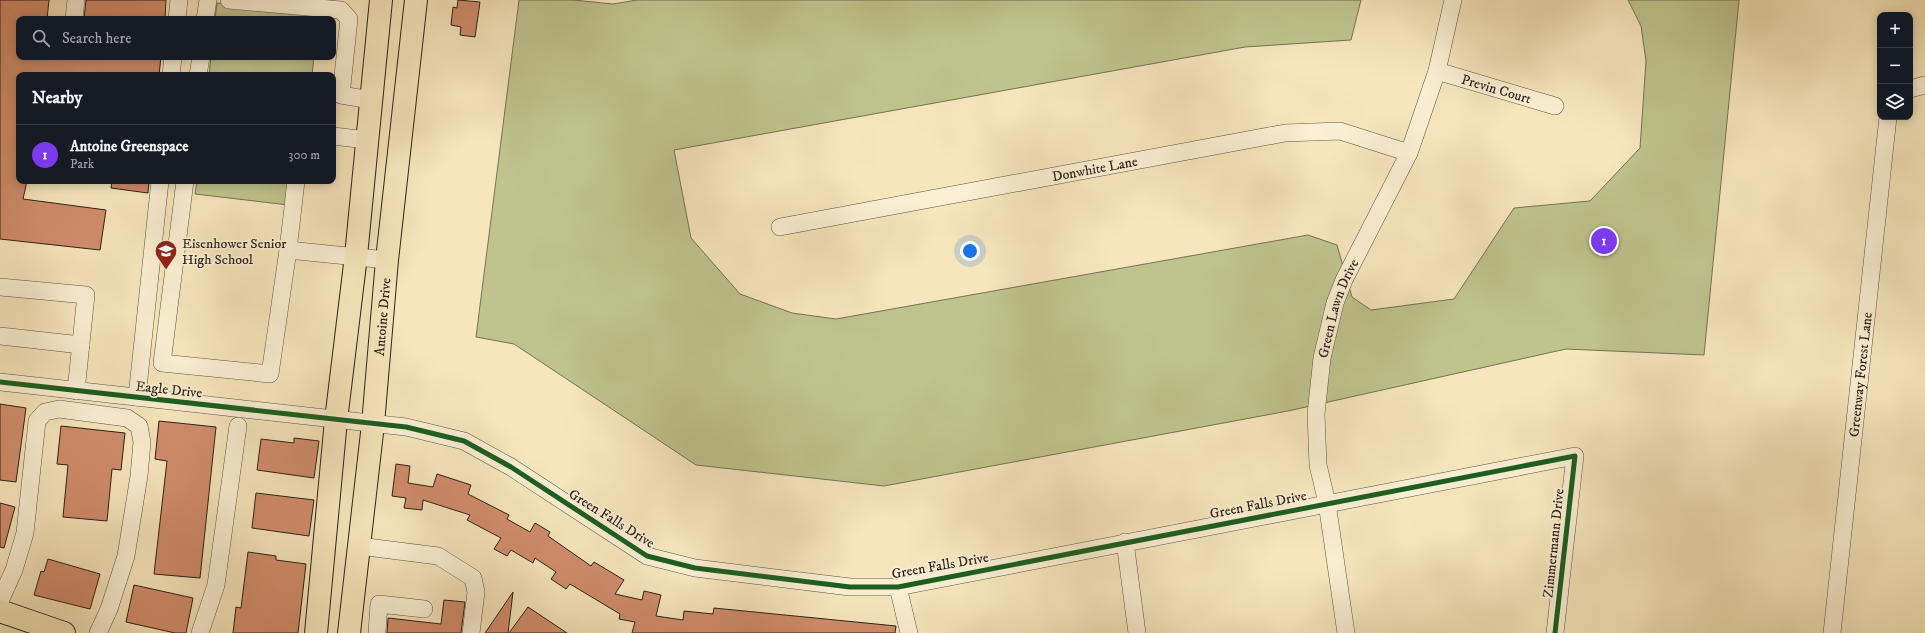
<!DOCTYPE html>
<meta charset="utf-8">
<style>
:root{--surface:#171b24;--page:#242831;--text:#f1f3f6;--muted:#9ea1a6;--line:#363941;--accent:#7c3aed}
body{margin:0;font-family:"IM FELL DW Pica",serif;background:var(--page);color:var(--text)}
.controls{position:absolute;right:12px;top:12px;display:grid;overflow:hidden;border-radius:8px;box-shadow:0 2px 10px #0003}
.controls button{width:36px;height:36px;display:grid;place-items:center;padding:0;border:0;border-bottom:1px solid var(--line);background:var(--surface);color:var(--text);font:20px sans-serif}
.you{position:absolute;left:970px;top:251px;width:14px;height:14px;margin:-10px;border:3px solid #fff;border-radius:50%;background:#1a73e8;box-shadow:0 0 0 6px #1a73e833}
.badge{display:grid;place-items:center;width:26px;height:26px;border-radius:50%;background:var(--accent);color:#fff;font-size:13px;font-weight:700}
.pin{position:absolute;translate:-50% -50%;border:2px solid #fff;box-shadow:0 1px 4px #0006}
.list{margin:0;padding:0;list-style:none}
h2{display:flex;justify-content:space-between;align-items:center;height:52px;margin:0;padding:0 16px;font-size:17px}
h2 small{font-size:13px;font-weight:400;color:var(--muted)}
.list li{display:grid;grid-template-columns:26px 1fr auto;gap:12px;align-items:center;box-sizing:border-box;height:60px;padding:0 16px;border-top:1px solid var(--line)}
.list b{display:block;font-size:15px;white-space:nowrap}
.list p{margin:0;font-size:13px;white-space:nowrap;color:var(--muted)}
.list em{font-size:13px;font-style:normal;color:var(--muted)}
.icon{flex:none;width:22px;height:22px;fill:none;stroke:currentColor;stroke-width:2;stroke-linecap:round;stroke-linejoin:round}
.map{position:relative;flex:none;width:1925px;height:633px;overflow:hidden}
.search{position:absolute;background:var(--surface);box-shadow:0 2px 10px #0003;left:16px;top:16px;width:320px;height:44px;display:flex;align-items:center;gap:10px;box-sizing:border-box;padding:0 14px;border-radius:8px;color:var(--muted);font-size:15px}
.panel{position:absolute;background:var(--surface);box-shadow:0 2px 10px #0003;left:16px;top:72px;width:320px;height:112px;border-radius:8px}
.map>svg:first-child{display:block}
</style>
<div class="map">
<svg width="1925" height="633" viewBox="0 0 1925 633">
<rect width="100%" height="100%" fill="#f7e6bc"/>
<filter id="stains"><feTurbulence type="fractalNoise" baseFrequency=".005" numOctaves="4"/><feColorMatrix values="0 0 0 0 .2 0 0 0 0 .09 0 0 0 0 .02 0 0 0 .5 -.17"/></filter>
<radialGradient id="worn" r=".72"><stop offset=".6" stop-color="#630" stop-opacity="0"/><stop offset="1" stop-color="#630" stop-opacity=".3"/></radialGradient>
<path fill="#bfc48e" stroke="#767254" d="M519,0h54l40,4 24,-4h724l-10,40 -106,7 -571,103 17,88 49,56 52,19 44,6 472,-84 29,10 15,52 19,13 83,-11 60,-91 76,-7 50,-53 6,-87 -5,-35 -13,-26h111l-35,355 -138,-6 -278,62 -404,75 -188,-21 -182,-121 -38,-7z
M217,3l102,12v4h-104z
M211,57h103l-2,18h-103z
M197,181h103l-3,25 -102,-12z"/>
<path fill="#d18d6c" stroke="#2c2019" d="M0,0h49l-2,19h-28v38h142l-2,18h-140v106h8l-4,18 83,11 -6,40 -100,-11z
M86,0h80l-1,19h-81z
M458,0l22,2 -5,35 -15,-2 1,-8 -10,-2 2,-18 4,1z
M112,181h37l-1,12 -37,-5z
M0,404l26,4 -10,74 -16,-2z
M159,421l57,6 -16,151 -46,-4 13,-113 -12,-2z
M61,426l64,7 -4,37 -9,-1 -5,52 -44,-4 5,-52 -11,-1z
M294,438l25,3 -5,37 -57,-8 4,-31 33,4z
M396,464l14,2 -2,17 25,4 4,-13 34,11 -3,9 41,21 -2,4 23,13 5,-9 15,9 -2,4 43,30 3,-4 30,18 -9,14 27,6 2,-9 17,4 -5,21 27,4 1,-9 29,3 1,-6 182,18 -1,7h-263l3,-11 -16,-3 1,-5 -50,-30 -4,5 -15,-10 5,-7 -21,-14 -2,5 -22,-13 -4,6 -13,-7 7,-11 -34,-18 3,-5 -47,-15 -1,10 -18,-2 2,-10 -14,-2z
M256,493l58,7 -5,36 -57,-8z
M0,503l15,4 -11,41 -4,-1z
M248,552l28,4v4l30,4 -8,69h-65l3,-26 5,1z
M48,559l52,15 -10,35 -56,-14 7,-24 3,1z
M134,585l59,13 -7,35h-11l-49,-11z
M513,592l-5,41h-23z
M444,600l21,2 -4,31h-74l1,-15 53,6z
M528,607l39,26h-58z"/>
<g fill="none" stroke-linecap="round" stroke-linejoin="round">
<g stroke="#5f5242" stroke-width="18">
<g id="minor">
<path d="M229,0l112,10 8,9 -8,76 30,5"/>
<path d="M74,19l2,-19"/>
<path d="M177,19l2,-19"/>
<path d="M205,19l3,-19"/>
<path id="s1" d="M1437,71l118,35"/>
<path d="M171,75l2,-18"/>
<path d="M198,75l3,-18"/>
<path d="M1910,89l15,-4"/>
<path d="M333,136l34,4"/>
<path d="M185,181l-23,182 108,11 18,-124"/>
<path d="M296,181l-8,69 99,10"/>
<path id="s2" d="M780,227l505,-94 55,-2 69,22"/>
<path d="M0,287l86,8 -10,96"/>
<path d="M0,336l81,9"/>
<path d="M0,382l406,45 58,14 47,26 136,89 48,12 155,19h48l677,-131 -20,177"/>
<path d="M137,397l23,-216"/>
<path d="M1125,542l12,91"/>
<path d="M359,546l79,10 35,22 3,14 -5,41"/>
<path d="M898,587l11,46"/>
<path d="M0,601l14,-31 11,-37 12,-112 8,-9 14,-3 68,9 12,8 3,16 -3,34 -13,80 -17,53 -11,24"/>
<path d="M200,633l16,-48 22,-159"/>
<path d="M377,633l2,-29 45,5"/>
<path id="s3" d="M1346,633l-19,-130 -9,-38 -2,-51 6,-56 13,-55 9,-23 65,-127 28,-82 16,-71"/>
<path id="s4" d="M1832,633l56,-516"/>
</g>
</g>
<g stroke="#2c2019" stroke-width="24">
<g id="major">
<path d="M0,611l64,22"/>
<path d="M316,633l20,-213 20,-164 25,-256"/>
<path id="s5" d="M349,633l24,-209 14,-164 29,-260"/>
</g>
</g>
<use href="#minor" stroke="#faefd3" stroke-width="17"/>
<use href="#major" stroke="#f7e6bc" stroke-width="22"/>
<g stroke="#faefd3" stroke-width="8">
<path id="cycleway" d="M0,382l406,45 58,14 47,26 136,89 48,12 155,19h48l677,-131 -20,177"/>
</g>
<use href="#cycleway" stroke="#1b5e20" stroke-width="5"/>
</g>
<defs>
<g id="school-pin" transform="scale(1.15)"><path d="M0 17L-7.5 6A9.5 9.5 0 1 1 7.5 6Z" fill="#8f2418" stroke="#faefd3"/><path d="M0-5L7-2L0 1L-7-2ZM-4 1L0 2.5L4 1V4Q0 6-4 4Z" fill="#fff"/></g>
</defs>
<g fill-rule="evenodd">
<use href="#school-pin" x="166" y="251"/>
</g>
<g text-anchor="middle" stroke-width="3.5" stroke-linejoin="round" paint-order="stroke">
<g font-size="14" fill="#2c2019" stroke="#faefd3">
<text dy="5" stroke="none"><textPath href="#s1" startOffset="62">Previn Court</textPath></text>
<text dy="5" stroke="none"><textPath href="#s2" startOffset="320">Donwhite Lane</textPath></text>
<text dy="5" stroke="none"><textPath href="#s3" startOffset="330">Green Lawn Drive</textPath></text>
<text dy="5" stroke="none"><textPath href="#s5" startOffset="318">Antoine Drive</textPath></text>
<text dy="5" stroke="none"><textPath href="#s4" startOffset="260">Greenway Forest Lane</textPath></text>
<text transform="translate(169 389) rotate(6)" y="5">Eagle Drive</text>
<text transform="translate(1258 504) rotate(-11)" y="5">Green Falls Drive</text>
<text transform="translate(612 518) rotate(32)" y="5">Green Falls Drive</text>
<text transform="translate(1553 543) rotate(-84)" y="5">Zimmermann Drive</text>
<text transform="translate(940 565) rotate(-10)" y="5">Green Falls Drive</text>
</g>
<g font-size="14" fill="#2c2019" stroke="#faefd3" text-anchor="start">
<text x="182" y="248">Eisenhower Senior<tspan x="182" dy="16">High School</tspan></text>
</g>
</g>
<rect width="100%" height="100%" filter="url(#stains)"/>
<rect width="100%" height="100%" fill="url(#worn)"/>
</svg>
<div class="controls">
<button>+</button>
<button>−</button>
<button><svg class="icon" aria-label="layers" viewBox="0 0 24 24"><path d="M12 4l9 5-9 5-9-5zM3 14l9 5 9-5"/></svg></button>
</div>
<div class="you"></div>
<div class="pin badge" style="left:1604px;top:241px">1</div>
<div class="search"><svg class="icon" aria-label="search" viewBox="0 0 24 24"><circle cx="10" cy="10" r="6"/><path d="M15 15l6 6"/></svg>Search here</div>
<section class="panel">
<h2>Nearby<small></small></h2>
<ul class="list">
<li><span class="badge">1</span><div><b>Antoine Greenspace</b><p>Park</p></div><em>300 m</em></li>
</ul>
</section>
</div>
